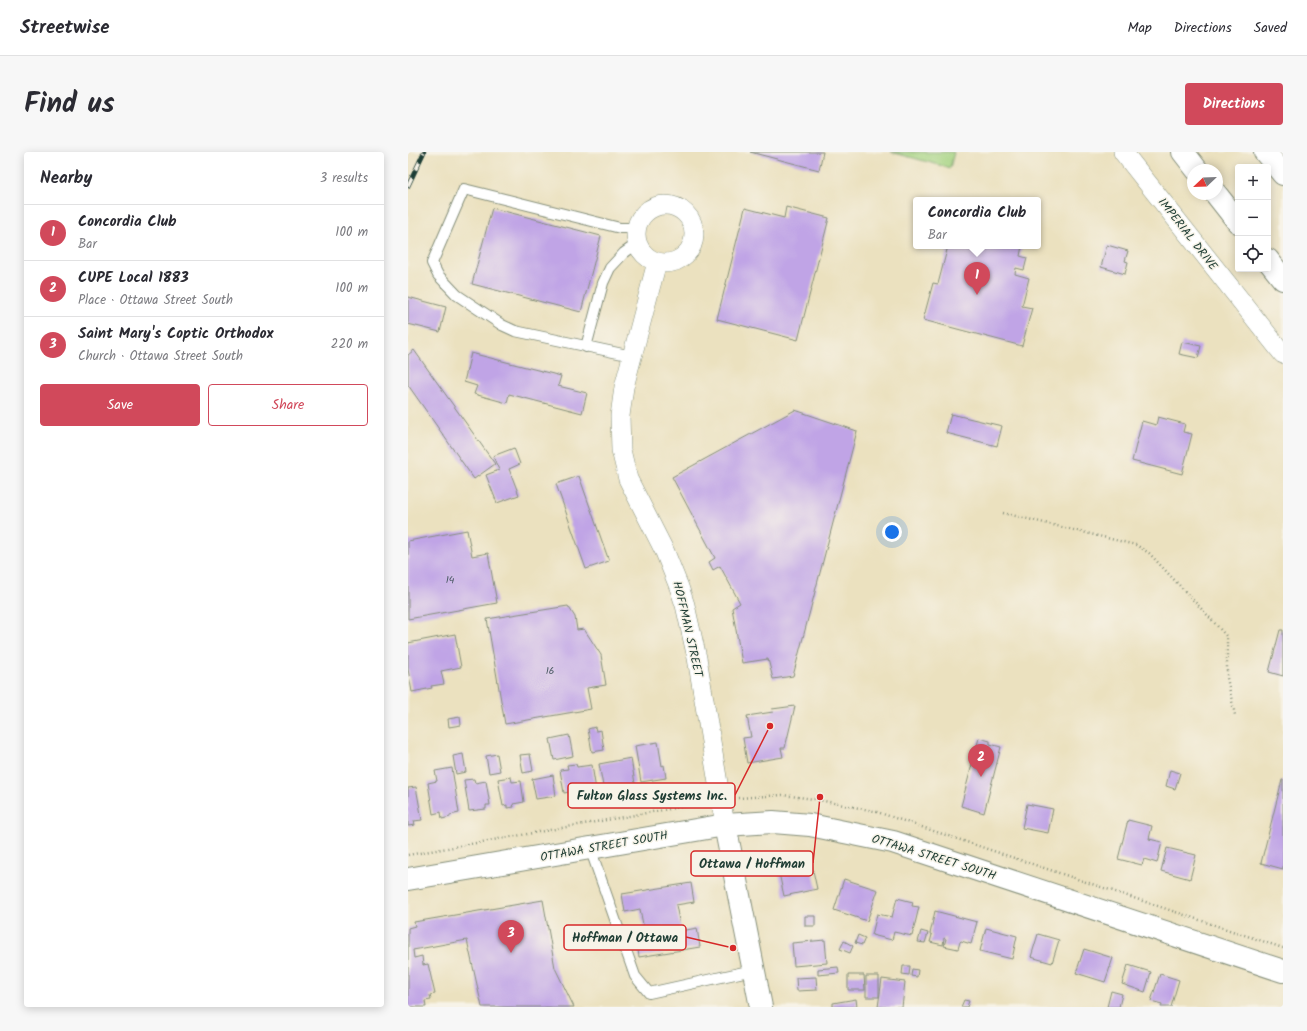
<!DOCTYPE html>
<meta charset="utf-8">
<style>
:root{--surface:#fff;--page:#f7f7f7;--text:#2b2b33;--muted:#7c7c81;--line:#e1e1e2;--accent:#d1495b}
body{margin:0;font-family:Kalam,sans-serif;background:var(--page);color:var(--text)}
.controls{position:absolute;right:12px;top:12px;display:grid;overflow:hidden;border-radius:4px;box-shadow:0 2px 10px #0003}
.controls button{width:36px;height:36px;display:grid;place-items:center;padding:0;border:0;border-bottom:1px solid var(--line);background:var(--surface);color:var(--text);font:20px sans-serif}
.compass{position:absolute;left:779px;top:12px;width:36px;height:36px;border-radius:50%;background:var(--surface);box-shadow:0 2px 10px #0003;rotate:247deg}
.you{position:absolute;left:484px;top:380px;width:14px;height:14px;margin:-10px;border:3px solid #fff;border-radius:50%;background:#1a73e8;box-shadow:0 0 0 6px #1a73e833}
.badge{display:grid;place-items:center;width:26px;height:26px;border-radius:50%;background:var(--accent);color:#fff;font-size:13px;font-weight:700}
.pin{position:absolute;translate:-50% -33px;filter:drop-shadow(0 1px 2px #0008)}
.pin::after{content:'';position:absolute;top:21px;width:14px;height:12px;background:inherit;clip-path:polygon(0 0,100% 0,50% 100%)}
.popup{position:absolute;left:505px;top:45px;width:128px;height:52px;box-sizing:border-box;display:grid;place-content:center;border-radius:4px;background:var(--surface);filter:drop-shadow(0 1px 3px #0005);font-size:13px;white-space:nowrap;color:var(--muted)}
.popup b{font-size:15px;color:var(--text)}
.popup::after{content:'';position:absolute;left:50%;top:100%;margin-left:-8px;border:8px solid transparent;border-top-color:var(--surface)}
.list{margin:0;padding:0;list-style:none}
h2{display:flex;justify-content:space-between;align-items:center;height:52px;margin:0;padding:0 16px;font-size:17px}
h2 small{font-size:13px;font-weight:400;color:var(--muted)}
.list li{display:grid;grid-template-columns:26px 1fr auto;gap:12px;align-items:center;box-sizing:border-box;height:56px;padding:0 16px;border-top:1px solid var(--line)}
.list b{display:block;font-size:15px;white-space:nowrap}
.list p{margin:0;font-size:13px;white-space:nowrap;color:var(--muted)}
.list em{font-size:13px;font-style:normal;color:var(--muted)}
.actions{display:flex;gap:8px;padding:12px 16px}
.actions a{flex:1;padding:9px 0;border:1px solid var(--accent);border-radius:4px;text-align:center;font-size:14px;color:var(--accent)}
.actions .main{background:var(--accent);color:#fff}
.icon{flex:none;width:22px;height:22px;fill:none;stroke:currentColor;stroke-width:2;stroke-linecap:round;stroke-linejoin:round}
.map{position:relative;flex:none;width:875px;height:855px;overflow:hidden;border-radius:4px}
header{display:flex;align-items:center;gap:24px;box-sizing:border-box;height:56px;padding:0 20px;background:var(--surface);border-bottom:1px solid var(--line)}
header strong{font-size:19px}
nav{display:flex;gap:22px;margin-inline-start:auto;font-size:14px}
.intro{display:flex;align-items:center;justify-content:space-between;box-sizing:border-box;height:96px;padding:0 24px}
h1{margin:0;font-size:28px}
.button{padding:10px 18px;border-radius:4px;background:var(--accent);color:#fff;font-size:14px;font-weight:700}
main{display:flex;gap:24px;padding:0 24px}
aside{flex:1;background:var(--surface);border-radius:4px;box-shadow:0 2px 10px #0003}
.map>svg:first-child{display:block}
</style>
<header>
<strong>Streetwise</strong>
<nav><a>Map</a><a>Directions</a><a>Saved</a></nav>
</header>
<div class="intro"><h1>Find us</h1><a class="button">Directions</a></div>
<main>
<aside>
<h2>Nearby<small>3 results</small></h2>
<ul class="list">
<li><span class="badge">1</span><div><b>Concordia Club</b><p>Bar</p></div><em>100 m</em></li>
<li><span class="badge">2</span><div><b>CUPE Local 1883</b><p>Place · Ottawa Street South</p></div><em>100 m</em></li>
<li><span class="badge">3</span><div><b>Saint Mary's Coptic Orthodox</b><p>Church · Ottawa Street South</p></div><em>220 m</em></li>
</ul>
<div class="actions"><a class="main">Save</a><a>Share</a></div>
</aside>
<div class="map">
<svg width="875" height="855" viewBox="0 0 875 855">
<rect width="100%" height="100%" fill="#f7f3e8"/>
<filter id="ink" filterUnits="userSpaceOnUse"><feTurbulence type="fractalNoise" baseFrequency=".025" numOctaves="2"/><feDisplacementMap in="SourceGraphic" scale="8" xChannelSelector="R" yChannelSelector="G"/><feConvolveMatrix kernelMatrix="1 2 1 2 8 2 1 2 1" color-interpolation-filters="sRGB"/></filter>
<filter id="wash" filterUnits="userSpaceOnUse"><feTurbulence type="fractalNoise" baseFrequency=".012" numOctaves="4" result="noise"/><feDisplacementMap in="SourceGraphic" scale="16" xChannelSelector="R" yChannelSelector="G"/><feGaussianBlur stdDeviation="0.9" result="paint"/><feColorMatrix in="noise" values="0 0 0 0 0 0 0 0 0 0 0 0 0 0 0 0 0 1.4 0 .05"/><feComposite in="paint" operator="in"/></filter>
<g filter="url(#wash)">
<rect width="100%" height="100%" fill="#ebe1bf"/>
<path fill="#a4d380" stroke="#62885a" d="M483,0h63l-4,16z"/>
<g id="blocks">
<path fill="#c0a4e6" d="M342,0h73l-4,18z
M378,55l43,11 -31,122 -81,-21 28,-111 39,10z
M84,56l109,28 -20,76 -109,-28z
M699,93l21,6 -3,10 3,1 -3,12 -24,-7z
M540,94h74l-2,10 7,2 -3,12 -8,-2 -1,6 14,4 -7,28 10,2 -10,38 -99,-26 10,-37 5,1z
M0,145l38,10 -6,25 -32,-8z
M774,190l19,4 -3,12 -19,-4z
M6,198l81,114 -21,15 -66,-94v-30z
M63,201l90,23 -3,10 29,7 -5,20 -73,-19 -2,9 -33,-9 3,-8 -13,-4z
M387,258l62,21 -64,245 -20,3 -5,-20 -26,4 -10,-55 8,-5 -20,-37 -7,4 -4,-8 6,-4 -43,-81z
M543,262l51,12 -5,20 -51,-13z
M750,265l27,7 -2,8 9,2 -10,40 -50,-13 10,-40 14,4z
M106,296l6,16 -11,5 10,26 -22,8 -11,-28 13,-5 -6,-14z
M171,324l30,85 -23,8 -30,-85z
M59,378l5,26 16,-3 9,50 -89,16v-78z
M160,454l7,11 2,13 7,-1 17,26 5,30 -19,3 4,21 -86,15 -18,-105z
M872,478h3v46l-14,-4z
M47,482l6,33 -20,4 3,13 -13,2 1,2 -20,4 -4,-23v-26z
M387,554l-10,42h-4l2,9 -36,6 -4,-25 8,-1 -4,-21 26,-4 -1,-3z
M52,565l1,8 -12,2 -1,-8z
M187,575l1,4 5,-1 3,20 -12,2 -4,-23z
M161,583l4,21 -19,4 -4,-21z
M571,586l11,3v3l11,3 -17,66 -23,-7z
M250,590l4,24 2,-1 2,13 -25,4 -6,-36z
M55,602l3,18 -10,2 -3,-18z
M89,602l3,17 -11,2 -3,-17z
M122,602l3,17 -10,2 -3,-18z
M223,606l4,26 -20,3v-3l-12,2 -4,-22z
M168,612l1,3 15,-2 4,25 -21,3v-2l-11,2 -4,-23 8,-1 -1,-4z
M44,616l7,45 -9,2v2l-8,2 -1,-7 -8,2 -5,-31 9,-2 -2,-10z
M762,618l10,3 -5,16 -9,-3z
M145,623l3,21 -20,3 -4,-20z
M103,625l1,5 9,-1 3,21 -11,2 1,3 -7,1v-3l-4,1 -5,-27z
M66,627l1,4 11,-2 4,24h-4v4l-17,2 -5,-31z
M874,628h1v89l-22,-6z
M8,635l6,33 -8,1 1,4 -7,1v-38z
M619,652l26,5 -5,24 -26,-5z
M720,668l24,6 -3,13 13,3 -5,21 -13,-4 -2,6 -24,-6z
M759,696l29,7 -6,24 -29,-8z
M404,714l5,23 -33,7 -5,-23z
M436,727l34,11 -11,31 -33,-11z
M283,731l3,19 -18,3 5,26 16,-3 3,19 -61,10 -2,-15 9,-2 -6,-31 -15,3 -3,-18z
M489,746l16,4 -1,4 7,1 -7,29 -18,-4 -2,8 -20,-5 5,-21 15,3z
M135,748l12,68 19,39h-92l-15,-67 -54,10 1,8 8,-2 1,9 5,-1 7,30 -5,1 1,5 -6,1 1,6h-18v-79l7,-2 -1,-4z
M527,759l42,11 -6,22 -10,-3 -1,1 -2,7 -14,-3 2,-7 -2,-1 -1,7 -13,-3 2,-7 -2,-1z
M397,764h10v10h-10z
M578,776l31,8 -5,23 -32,-8z
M513,779l7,2 -3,10 -7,-1z
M630,782l21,6 -7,23 -21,-6z
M450,783l7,3 -3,7 -7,-2z
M417,788l2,23 -33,3 -2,-23z
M436,789l9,5 -3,7 -10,-4z
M676,797l29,9 -8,24 -29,-9z
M720,813l23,7 -6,20 -23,-8z
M495,814h7l-1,9 -7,-1z
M430,815l1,6 -21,2v-6z
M504,817l6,1 -1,7 -6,-1z
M752,822l19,6 -8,27h-10l1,-3 -11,-3z
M440,823h16l1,15h-17z
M458,824h13v21h-13z
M408,825l1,13 -20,1 -1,-13z
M474,827l23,3 -3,25h-24z
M703,839l11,3 -3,13h-12z
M448,847l1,8h-24v-4z
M556,848l5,1 -2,6h-6z"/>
</g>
</g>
<g filter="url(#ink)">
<use href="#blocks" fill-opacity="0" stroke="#858f7a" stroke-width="1"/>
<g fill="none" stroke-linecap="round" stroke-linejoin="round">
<g stroke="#858f7a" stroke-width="12">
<path id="service" d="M178,195l17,-64 7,-15 14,-15 14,-10
M224,204l-117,-25 -13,-6 -45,-30 -19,-20 -6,-12 32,-74 156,39h17
M182,696l45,128 14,17 104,-23"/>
</g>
<g stroke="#858f7a" stroke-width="20">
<path id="minor" d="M715,0l160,202
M228 82a29 29 0 1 1 58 0a29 29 0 1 1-58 0Z
M249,110l-33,125 -4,29 1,34 7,29 37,73 14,35 6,18 12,53 28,167"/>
</g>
<g stroke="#858f7a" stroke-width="24">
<path id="tertiary" d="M317,673l36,182"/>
</g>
<g stroke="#858f7a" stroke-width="24">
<path id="secondary" d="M0,727l317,-54 48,-3 37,3 83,17 390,129"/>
</g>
<g stroke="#858f7a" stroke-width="24">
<path id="motorway" d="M775,0l14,18
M857,0l18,22
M808,42l22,28
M860,108l15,19"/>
</g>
<path stroke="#858f7a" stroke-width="2.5" stroke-dasharray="1 3" stroke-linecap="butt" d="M595,361l133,32 13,8 62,66 16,18v41l8,37
M330,646l44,-3 32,4 60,12 409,137
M0,703l295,-52"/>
<use href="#service" stroke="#fff" stroke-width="10"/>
<use href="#minor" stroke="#fff" stroke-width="19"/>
<use href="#tertiary" stroke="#fff" stroke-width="22"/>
<use href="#secondary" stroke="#fff" stroke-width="22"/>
<use href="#motorway" stroke="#fff" stroke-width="22"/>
<g stroke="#1f3d34" stroke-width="4.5">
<path id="rail" d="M0,34l16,-34"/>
</g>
<use href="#rail" stroke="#f7f3e8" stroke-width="3" stroke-dasharray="9" stroke-linecap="butt"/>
</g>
</g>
<g text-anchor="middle" stroke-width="3" stroke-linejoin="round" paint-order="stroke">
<g font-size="10" fill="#475760">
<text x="42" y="431">14</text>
<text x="142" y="522">16</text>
</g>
<g font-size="12" fill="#1f3d34" stroke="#f7f3e8">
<text transform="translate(780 82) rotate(52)" y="4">IMPERIAL DRIVE</text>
<text transform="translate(280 477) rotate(77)" y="4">HOFFMAN STREET</text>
<text transform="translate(196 694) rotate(-10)" y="4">OTTAWA STREET SOUTH</text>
<text transform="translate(526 705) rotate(17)" y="4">OTTAWA STREET SOUTH</text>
</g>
</g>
<path fill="none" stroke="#d62828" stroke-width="1.5" d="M362 574L327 643M412 645L405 711M325 796L278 785"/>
<g fill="#d62828" stroke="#f7f3e8" stroke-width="1.5">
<circle cx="362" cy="574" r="4"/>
<circle cx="412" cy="645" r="4"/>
<circle cx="325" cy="796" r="4"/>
</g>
<g fill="#f7f3e8" stroke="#d62828" stroke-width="1.5">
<rect x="160" y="631" width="167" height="25" rx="4"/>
<rect x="283" y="699" width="122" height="25" rx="4"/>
<rect x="156" y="773" width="122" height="25" rx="4"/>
</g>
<g font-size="13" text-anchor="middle" font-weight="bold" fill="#1f3d34">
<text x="244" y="648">Fulton Glass Systems Inc.</text>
<text x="344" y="716">Ottawa / Hoffman</text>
<text x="217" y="790">Hoffman / Ottawa</text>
</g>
</svg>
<div class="controls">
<button>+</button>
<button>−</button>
<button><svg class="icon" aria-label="locate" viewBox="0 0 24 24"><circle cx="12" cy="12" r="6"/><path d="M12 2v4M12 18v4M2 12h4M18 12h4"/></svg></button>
</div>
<svg class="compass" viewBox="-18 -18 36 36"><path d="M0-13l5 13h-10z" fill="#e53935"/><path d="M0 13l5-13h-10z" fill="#7c7c81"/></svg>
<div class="you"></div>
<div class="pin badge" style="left:569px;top:143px">1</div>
<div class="popup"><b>Concordia Club</b>Bar</div>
<div class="pin badge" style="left:573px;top:625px">2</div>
<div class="pin badge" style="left:103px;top:801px">3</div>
</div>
</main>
